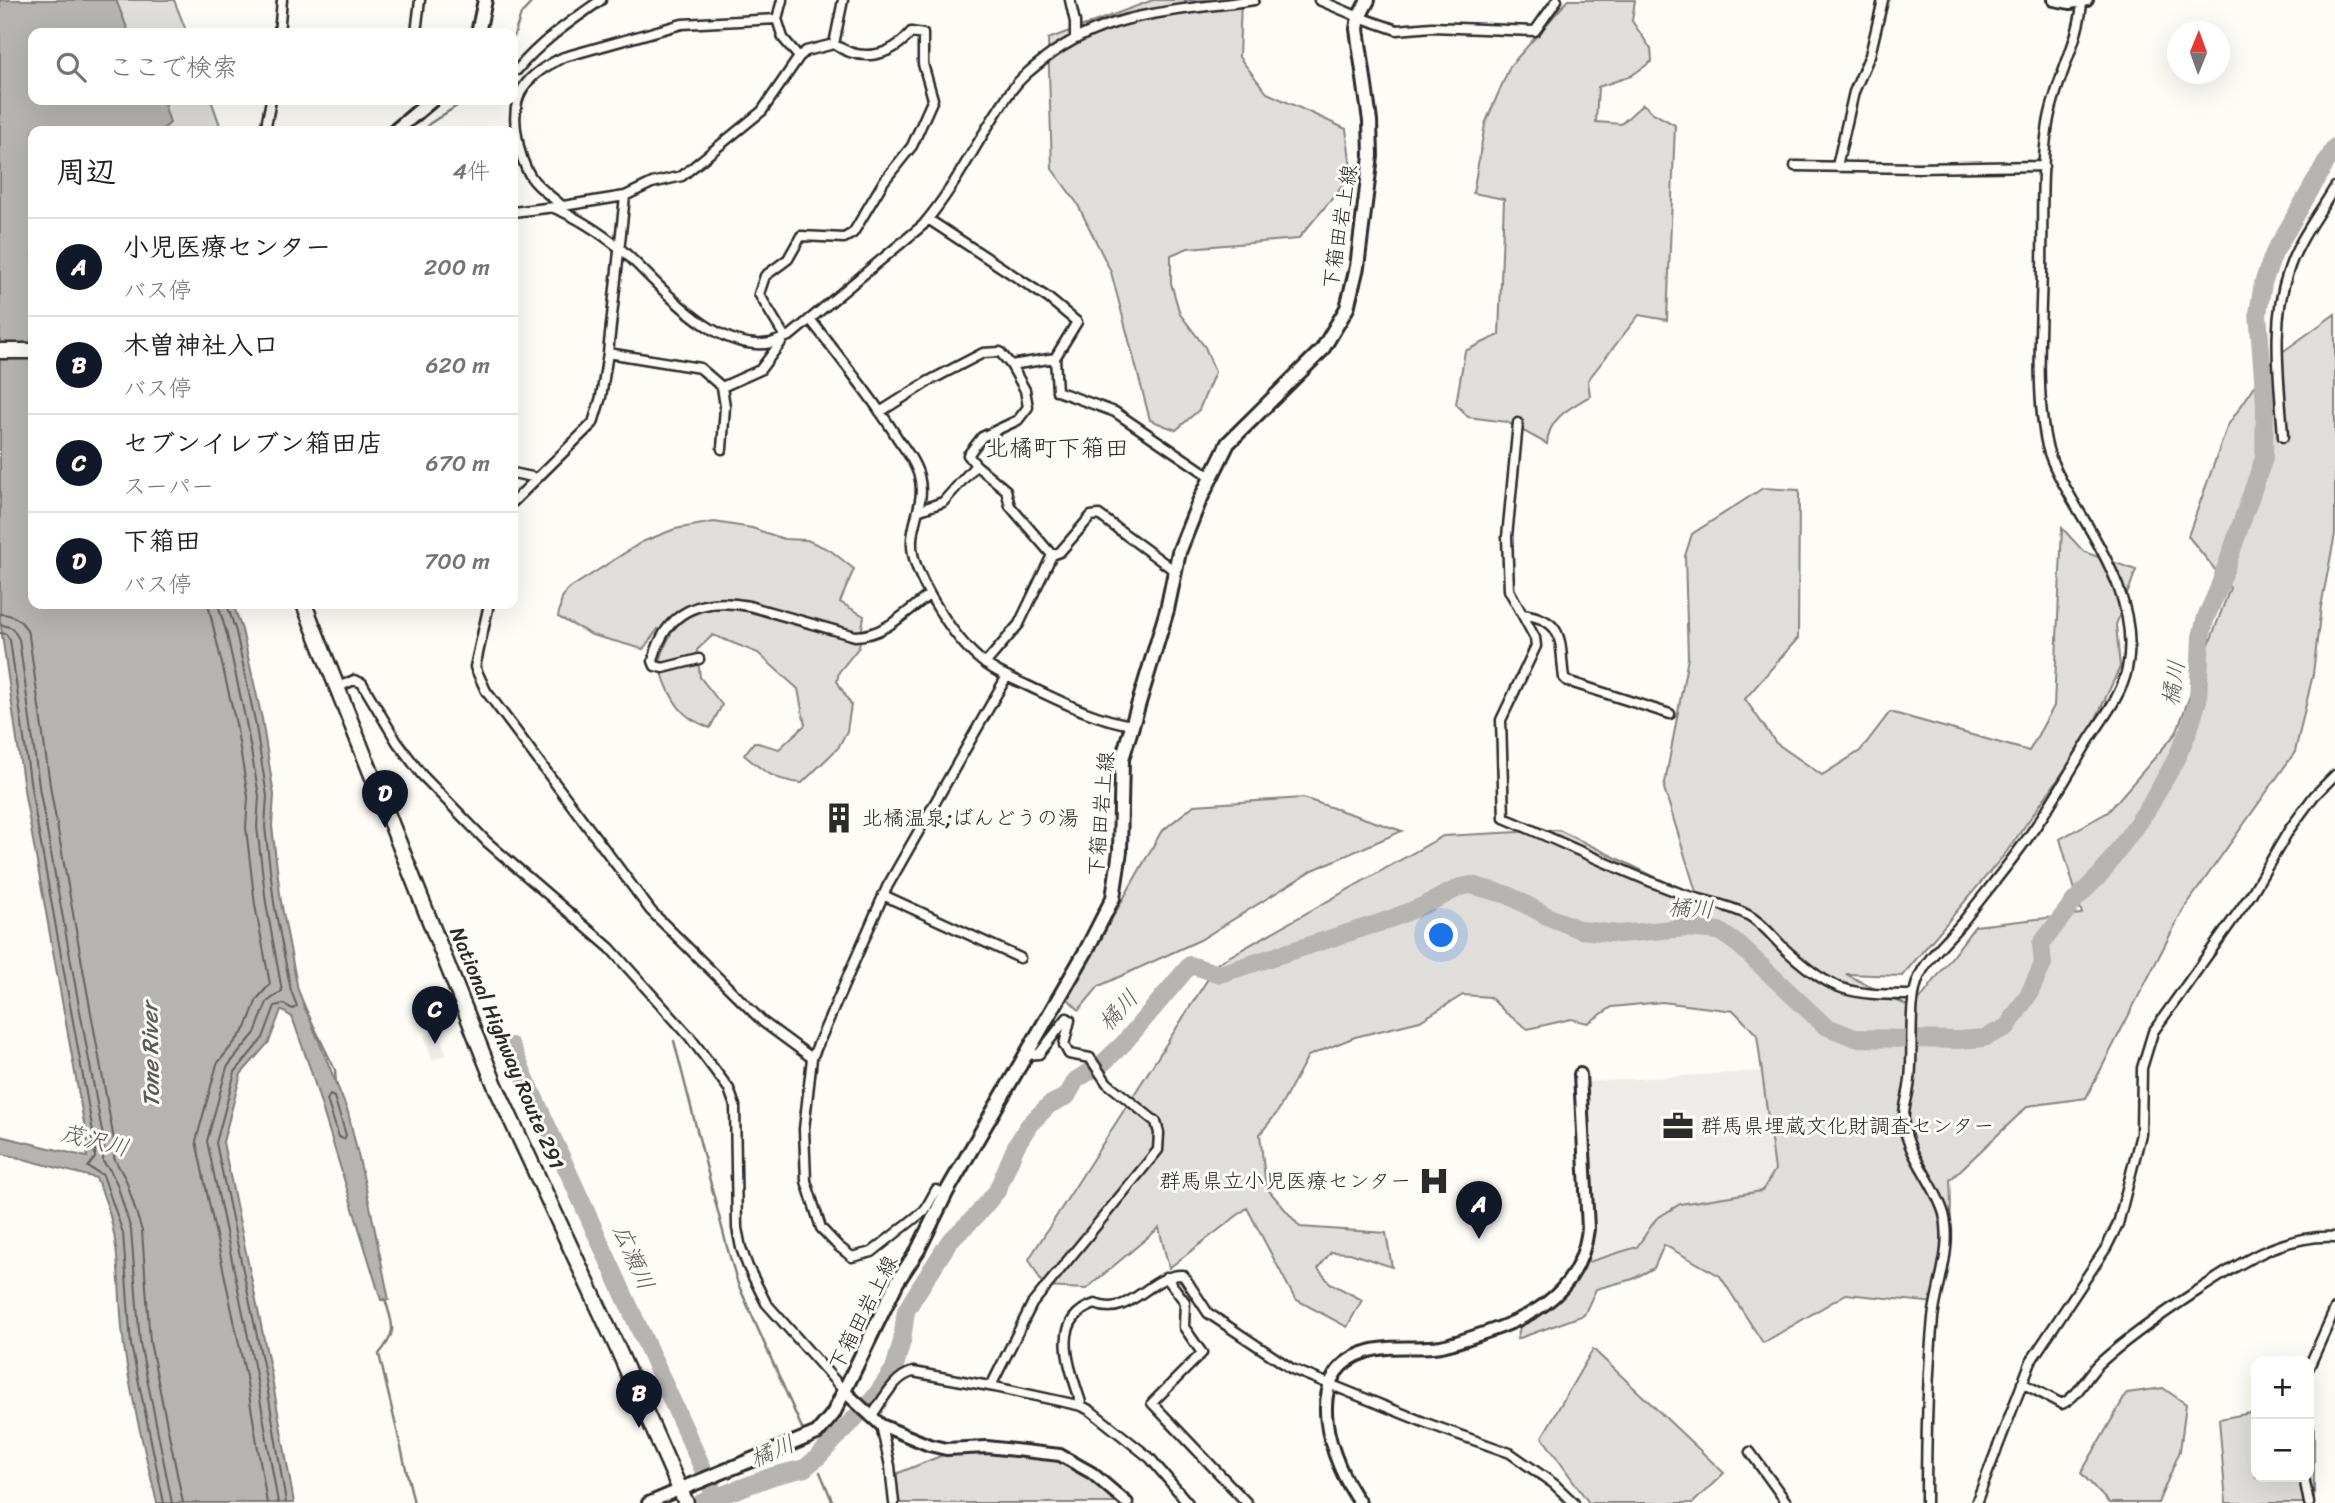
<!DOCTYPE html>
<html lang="ja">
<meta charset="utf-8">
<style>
:root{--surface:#fff;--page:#f6f6f6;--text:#202124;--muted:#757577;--line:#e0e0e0;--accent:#111827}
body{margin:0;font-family:Sriracha,"Klee One",sans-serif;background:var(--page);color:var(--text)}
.controls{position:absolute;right:21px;bottom:21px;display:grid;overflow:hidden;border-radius:14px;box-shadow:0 7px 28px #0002}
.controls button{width:63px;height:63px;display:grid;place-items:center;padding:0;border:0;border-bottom:2px solid var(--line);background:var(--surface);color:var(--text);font:35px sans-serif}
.compass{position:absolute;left:2167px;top:21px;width:63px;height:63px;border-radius:50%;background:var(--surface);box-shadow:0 7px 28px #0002;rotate:1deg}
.you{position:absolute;left:1442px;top:936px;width:24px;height:24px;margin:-18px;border:5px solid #fff;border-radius:50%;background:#1a73e8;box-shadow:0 0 0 10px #1a73e833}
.badge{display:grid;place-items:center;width:46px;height:46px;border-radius:50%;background:var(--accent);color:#fff;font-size:23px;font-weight:700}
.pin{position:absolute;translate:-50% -58px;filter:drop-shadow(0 2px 4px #0008)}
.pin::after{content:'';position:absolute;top:37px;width:24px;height:21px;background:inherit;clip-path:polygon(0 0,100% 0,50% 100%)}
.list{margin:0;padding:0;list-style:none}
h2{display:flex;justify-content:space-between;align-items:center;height:91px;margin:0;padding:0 28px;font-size:30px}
h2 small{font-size:23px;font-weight:400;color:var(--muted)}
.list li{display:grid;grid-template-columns:46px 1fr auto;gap:21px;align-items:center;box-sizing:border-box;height:98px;padding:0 28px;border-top:2px solid var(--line)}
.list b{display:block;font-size:26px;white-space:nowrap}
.list p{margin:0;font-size:23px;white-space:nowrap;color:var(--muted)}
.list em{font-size:23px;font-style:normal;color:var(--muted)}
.icon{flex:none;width:38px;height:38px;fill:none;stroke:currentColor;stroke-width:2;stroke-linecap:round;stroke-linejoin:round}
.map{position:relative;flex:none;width:2335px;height:1503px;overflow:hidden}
.search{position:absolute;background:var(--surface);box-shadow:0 7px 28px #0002;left:28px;top:28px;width:490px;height:77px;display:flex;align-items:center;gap:18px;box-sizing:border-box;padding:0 24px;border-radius:14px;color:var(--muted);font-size:26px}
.panel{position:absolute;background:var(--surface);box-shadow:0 7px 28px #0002;left:28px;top:126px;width:490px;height:483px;border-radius:14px}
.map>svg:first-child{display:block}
</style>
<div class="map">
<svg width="2335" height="1503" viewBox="0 0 2335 1503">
<rect width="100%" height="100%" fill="#fdfcf7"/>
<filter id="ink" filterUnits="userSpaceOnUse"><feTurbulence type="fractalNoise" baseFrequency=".0143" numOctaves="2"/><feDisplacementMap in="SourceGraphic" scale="14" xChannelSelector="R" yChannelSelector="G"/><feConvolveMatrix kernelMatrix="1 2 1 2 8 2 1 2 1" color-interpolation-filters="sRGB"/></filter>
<g filter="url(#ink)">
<path fill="#edece8" d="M437,1031l10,24 -15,5 -8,-25z
M1762,1071l13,99 -13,21 -82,13 -24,15 -19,28 -52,16 7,-20 -6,-161z"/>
<path fill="#dfdeda" stroke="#858482" stroke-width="2" d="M116,0h58l13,33h-58z
M1153,0h88l-2,57 28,36 79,36 6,46 -54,64 -110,9 -17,7v28l9,31 25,33 10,25 -16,38 -23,20 -26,-10 -39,-148 -34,-69 -25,-34 -4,-130z
M1568,0h67l-3,21 19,28 1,12 -21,15 -33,11 -2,35 25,2 22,-20 10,9 22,12 -8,195 -28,-5 -51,65 2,16c-21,12 -42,23 -43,48l-40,-22 -39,-5 -12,-13 9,-53 34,-16 5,-136 -31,-6 12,-69 25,-58z
M163,100h48l11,31h-61l8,-8z
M2335,314v220l-14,73 -8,67 -18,78 -112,158 -97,188 -58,8 -78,74c3,44 -2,80 -14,123l-90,-9 -83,49 -43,-67 -56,-31 -10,23 -21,11 -37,10 -12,26 -67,24 4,-15 25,-12 17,-15 22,-34 52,-16 19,-28 24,-15 82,-13 13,-21 -18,-135 -23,-24 -72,-9 -50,5 -24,16 -17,-4 -43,10 -22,-16 -16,-16 -27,-2 -43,26 -65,16 -47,19 -31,57 -17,21 6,53 34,40 86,6 6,34 -42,-14 -19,-1 -13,17 12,14 32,17 -15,27 -52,-28 -48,-91 -78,60 -10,-40 -73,61 -42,-2 -15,-28 189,-296 225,-127 116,-6 160,78 -23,-16 -32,-104 24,-130 -3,-102 7,-22 71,-46 36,2 -1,148 -53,61 31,44 46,32 38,-24 30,-39 139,39 25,-45 8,-178 22,24 52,18 -20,55 4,42 -34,73 -81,114 -103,122 -56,-2 67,35 62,-83 107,-12 -22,-75 48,-27 68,-79 54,-145 -42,-52 40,-111 46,-67z
M714,522l38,6 32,11 23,1 23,10 24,19 -14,33 24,14 -5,31 -20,25 -2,9 14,24 -4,26 -9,17 -36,35c-26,-2 -38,-11 -58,-28l10,-13 25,7 26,-24 -7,-36 -40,-36 -45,-18 -16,15 3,27 22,28 -12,23c-7,-3 -14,-6 -20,-10 -15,-10 -30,-40 -29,-58 1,-10 6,-18 10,-26l-13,-5 -15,20 -51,-14 -34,-18 4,-19 5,-8 75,-48 33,-13z
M1303,798l99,33 -89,39 -113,70 -101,46 -20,24 -12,-12 94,-166 33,-27z
M1593,1349l131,124 -31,30h-104l-47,-66z
M2163,1388l23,16 -6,47 -22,52h-49l-28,-30 46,-80z
M2256,1412v65h53v-55l5,3v78h-88l-7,-84z
M989,1451l69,8 32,19 31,25h-222l-3,-29 47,-19z"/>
<path fill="#b5b4b1" stroke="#7e7d7b" stroke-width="2" d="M0,0h116l13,33h-96v67h130l7,23 -9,8h-128v473h200l9,26 20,89 12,76 -2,31 9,76 17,88 50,122 22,94 19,94h-8l-71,-232 -18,-51 -11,-7 -12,32 -28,32 -18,68 48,231 23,130h-137c-12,-52 -26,-104 -33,-157 -8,-60 0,-111 -28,-168l-96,-25v-17l87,21 1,-12 -63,-349 -25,-175z"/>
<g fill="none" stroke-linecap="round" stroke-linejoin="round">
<path stroke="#626261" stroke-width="2" d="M208,604l28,120 12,73 -2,31 9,77 15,79 -13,15 -11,29 -29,36 -21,77 50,236 21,126
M218,604l9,31 19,87 13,74 -2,31 9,76 16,88 -15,11 -12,31 -28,34 -20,74 49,234 22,128
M227,604l9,28 19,89 12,75 -2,31 9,76 17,88 6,15 -4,3 -10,-5 -8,2 -12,32 -28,34 -19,71 49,231 21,129
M0,614c15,0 24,7 29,22l22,156 63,348v18l12,22 16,51 8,111 33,161
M0,624l12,4 7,11 21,154 64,349 -1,20 7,8 7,14 14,46 9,113 32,160
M0,633l6,1 4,6 22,155 63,348v15l-7,9 15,8 20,58 8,112 33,158
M330,1095l4,2 12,38 -2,4 -5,-2 -12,-37z"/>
<path stroke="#7e7d7b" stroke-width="2.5" d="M513,39l8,-25 13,-14
M425,131l4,-7 37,-24
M303,1004l32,66 1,15
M674,1041l53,206 11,37 67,151
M385,1299c8,27 13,32 -6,55l35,149
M820,1472l13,31"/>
<path stroke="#b5b4b1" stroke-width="18" d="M511,1046l201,443
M701,1503l72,-27 32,-8 13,-11 56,-59 20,-29 8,-28 4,-30 7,-12 36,-57 27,-26 21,-25 19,-45 13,-21 20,-20 18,-9 9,-16 27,-17 20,-19 67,-79 30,9 165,-53 38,-15 37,-19 11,-2 37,10 41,22 32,13 38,4 66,-6 34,3 20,14 86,81 30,12 103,2 26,-2 23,-11 22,-33 14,-30 -2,-20 34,-44 27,-27 47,-66 25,-44 15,-33 9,-30 3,-63 5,-20 12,-27 46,-132 1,-54 -7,-91 5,-30 11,-30 61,-106"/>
<g stroke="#2b2b2b" stroke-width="13">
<path id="minor" d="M1070,0l5,22v16
M1319,0l40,17 38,13 35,-3 103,4 22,-31
M777,19l6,19 16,19
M279,33l3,-33
M416,33l4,-33
M834,44l9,-44
M517,70c23,-28 54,-49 84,-70
M265,131l6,-31
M1795,166l123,2 126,-2
M1837,166l17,-74 16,-37 13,-55
M562,206c-9,-9 -24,-18 -31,-29 -8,-12 -12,-27 -14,-41 -8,-42 10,-62 47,-79l118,-33 95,-5 5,-19
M554,208c25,10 47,25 68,42 38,34 92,104 149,93 6,-2 13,-5 20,-8l132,-110c35,-41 57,-91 88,-134 10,-14 22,-23 35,-33 61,-48 136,-47 208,-58
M513,212l50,-6 62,-10 27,-13 30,-7 80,-65 37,-54 7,-6 28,-7c26,18 56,14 77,-12l12,2v30l10,35 -21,47 -28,35 -31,52 -9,5 -43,-2 -13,23 -23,17 -6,18 26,43 -25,33 -38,17
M928,219l120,79 29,24 -22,36 2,33 58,21 93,63
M810,319c30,39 62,78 88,120 8,11 17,23 21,37 8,28 -12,51 -6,78 6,30 41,83 64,103 14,13 34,21 51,29 34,16 66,33 104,39
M608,353l92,15 22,19 3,19 -3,43
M880,412l49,-31 54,-28 17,-1 11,13 44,-7
M1518,423l-11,114 2,53 26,48 1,8 -35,74 3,98c58,24 114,52 173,74 23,9 48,11 71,23 16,9 26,24 39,36 49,44 64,43 126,44
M2283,437c-3,-53 -13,-114 5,-165 9,-30 31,-58 47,-85
M976,465l-8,-10 14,-18 36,-17 10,-13 -3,-17 -14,-25
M513,473l24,5
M513,502l80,-79 8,-26 7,-44 17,-157
M920,510l23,-8 33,-37 30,25 4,16 42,49 -33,69 -34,40
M1052,555l8,-3 31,-36 8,-1 76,56
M489,604l-14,63 11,24 165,220 112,111 49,36
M1523,614c44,7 36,29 41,64l3,3 103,33
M699,659l-36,9 -8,-2 -2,-5c12,-51 49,-64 96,-55l106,30c29,0 51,-24 74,-41
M339,687l15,-7 8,3 35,59 25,33 65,67 123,106 79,88 40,53 6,17 2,122 4,20 7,19 18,36 79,89
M883,895l137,63
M946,1193l-10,-3 -11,20 -53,42 -20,5 -14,-11 -17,-18 -15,-47 -2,-52 8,-71 75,-171 120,-211
M1166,1277l19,25 -1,25 18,26 -50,50 95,100
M2309,1367l26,-58
M2022,1383l40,21c18,-9 25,-30 40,-43 27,-24 56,-44 86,-64 44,-29 91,-63 147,-60
M991,1386l41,-82 126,-154 1,-17 -3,-11 -49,-39 -17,-25 -21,-4 -5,-9 6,-25 -3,-2 -28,36 -13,1
M1082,1406c-10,-34 -35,-86 13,-102 35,15 54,-30 88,-29l25,38 84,56 134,54 84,30 44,31 20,19
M871,1417c11,-15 23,-41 42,-45l82,15 87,19 9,5 59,47 38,45
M881,1425l9,41 4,37
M1750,1452l37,51
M2304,1477l5,26
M1926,1503c0,-62 1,-124 7,-185 4,-33 20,-71 11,-104 -9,-31 -34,-55 -40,-88 -2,-14 3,-26 5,-39 6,-33 -3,-84 11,-112 10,-21 31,-38 45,-56 23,-30 48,-59 69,-90 20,-29 37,-59 55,-89 14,-22 33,-45 38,-71 12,-56 -20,-112 -48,-158 -12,-21 -26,-42 -32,-65 -12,-52 -6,-123 -5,-177 1,-48 -2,-98 6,-145 6,-41 33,-85 34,-124
M1976,1503l55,-142 75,-113 12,-24 23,-90 1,-66 11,-36 99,-139 37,-63 25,-34 21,-21"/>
</g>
<g stroke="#2b2b2b" stroke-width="16">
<path id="tertiary" d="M2054,0l16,3 17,-3
M845,1392l36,33 48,20 17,4 41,-2 73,8 32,18 35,30
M648,1503l33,-14
M1360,1503c-29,-40 -62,-130 6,-151 24,-8 50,-2 75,-6 15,-3 31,-9 46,-14 52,-17 94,-44 101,-103l-8,-155"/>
</g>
<g stroke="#2b2b2b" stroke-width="18">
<path id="secondary" d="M478,33l7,-33
M395,131l37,-31
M681,1489l136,-56 16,-19 64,-132 21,-32 28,-57 140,-242 27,-53 7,-47 2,-92 45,-149 12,-58 20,-50 29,-59 94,-93 25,-42 10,-41 14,-111 -1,-35 -13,-92 2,-12 9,-17"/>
</g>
<g stroke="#2b2b2b" stroke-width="19">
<path id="trunk" d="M0,351h33
M304,604l191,481 121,260 70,158"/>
</g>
<use href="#minor" stroke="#fdfcf7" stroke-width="8"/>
<use href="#tertiary" stroke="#fdfcf7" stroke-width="10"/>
<use href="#secondary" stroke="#fdfcf7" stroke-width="12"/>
<use href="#trunk" stroke="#fdfcf7" stroke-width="14"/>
</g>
</g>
<defs>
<g id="building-bare" transform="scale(2.415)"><path d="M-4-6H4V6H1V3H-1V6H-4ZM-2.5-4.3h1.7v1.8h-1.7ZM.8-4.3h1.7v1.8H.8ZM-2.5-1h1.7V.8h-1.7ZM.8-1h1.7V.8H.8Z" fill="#2b2b2b" stroke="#fdfcf7" stroke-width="2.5" paint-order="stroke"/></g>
<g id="office-bare" transform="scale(2.415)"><path d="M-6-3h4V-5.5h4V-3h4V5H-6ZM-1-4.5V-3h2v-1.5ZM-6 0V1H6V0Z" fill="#2b2b2b" stroke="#fdfcf7" stroke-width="2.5" paint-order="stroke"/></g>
<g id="hospital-bare" transform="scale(2.415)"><path d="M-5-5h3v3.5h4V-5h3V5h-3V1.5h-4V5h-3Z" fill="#2b2b2b" stroke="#fdfcf7" stroke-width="2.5" paint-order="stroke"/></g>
</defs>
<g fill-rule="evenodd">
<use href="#building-bare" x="839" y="818"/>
<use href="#office-bare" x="1678" y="1126"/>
<use href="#hospital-bare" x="1434" y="1181"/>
</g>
<g text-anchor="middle" stroke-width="6" stroke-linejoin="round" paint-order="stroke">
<g font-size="21" fill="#2b2b2b" stroke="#fdfcf7">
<text transform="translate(1340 227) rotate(-81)" y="7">下箱田岩上線</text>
<text transform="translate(1101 814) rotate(-85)" y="7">下箱田岩上線</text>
<text transform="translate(507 1048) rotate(67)" y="7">National Highway Route 291</text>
<text transform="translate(863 1313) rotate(-63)" y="7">下箱田岩上線</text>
</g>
<g font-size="21" fill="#2b2b2b" stroke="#fdfcf7" text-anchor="start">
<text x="862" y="825">北橘温泉;ばんどうの湯</text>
<text x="1701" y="1133">群馬県埋蔵文化財調査センター</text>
<text x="1411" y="1188" text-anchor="end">群馬県立小児医療センター</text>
</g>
<g font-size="23" font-style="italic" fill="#5b5b5a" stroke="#fdfcf7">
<text transform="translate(2173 683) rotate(-81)" y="8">橘川</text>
<text transform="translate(1691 908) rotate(3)" y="8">橘川</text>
<text transform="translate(1118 1010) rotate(-47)" y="8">橘川</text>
<text transform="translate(150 1055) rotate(-91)" y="8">Tone River</text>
<text transform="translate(95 1140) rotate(14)" y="8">茂沢川</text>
<text transform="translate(634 1257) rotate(66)" y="8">広瀬川</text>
<text transform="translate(772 1451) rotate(-23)" y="8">橘川</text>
</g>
<g font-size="24" fill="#2b2b2b" stroke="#fdfcf7">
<text x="1057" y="456">北橘町下箱田</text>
</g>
</g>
</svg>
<div class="controls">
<button>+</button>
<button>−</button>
</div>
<svg class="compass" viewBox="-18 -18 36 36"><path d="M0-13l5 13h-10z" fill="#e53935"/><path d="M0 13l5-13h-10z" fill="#757577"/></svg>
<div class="you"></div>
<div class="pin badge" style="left:1479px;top:1239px">A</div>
<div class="pin badge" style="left:639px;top:1428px">B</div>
<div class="pin badge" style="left:435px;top:1044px">C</div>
<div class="pin badge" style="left:385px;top:828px">D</div>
<div class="search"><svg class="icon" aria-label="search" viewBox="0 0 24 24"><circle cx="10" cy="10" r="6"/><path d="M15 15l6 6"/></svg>ここで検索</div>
<section class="panel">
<h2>周辺<small>4件</small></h2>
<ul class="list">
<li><span class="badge">A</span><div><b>小児医療センター</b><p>バス停</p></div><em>200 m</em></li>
<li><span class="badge">B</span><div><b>木曽神社入口</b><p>バス停</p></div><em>620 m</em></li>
<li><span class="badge">C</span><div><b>セブンイレブン箱田店</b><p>スーパー</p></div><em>670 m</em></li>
<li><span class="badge">D</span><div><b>下箱田</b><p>バス停</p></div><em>700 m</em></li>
</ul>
</section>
</div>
